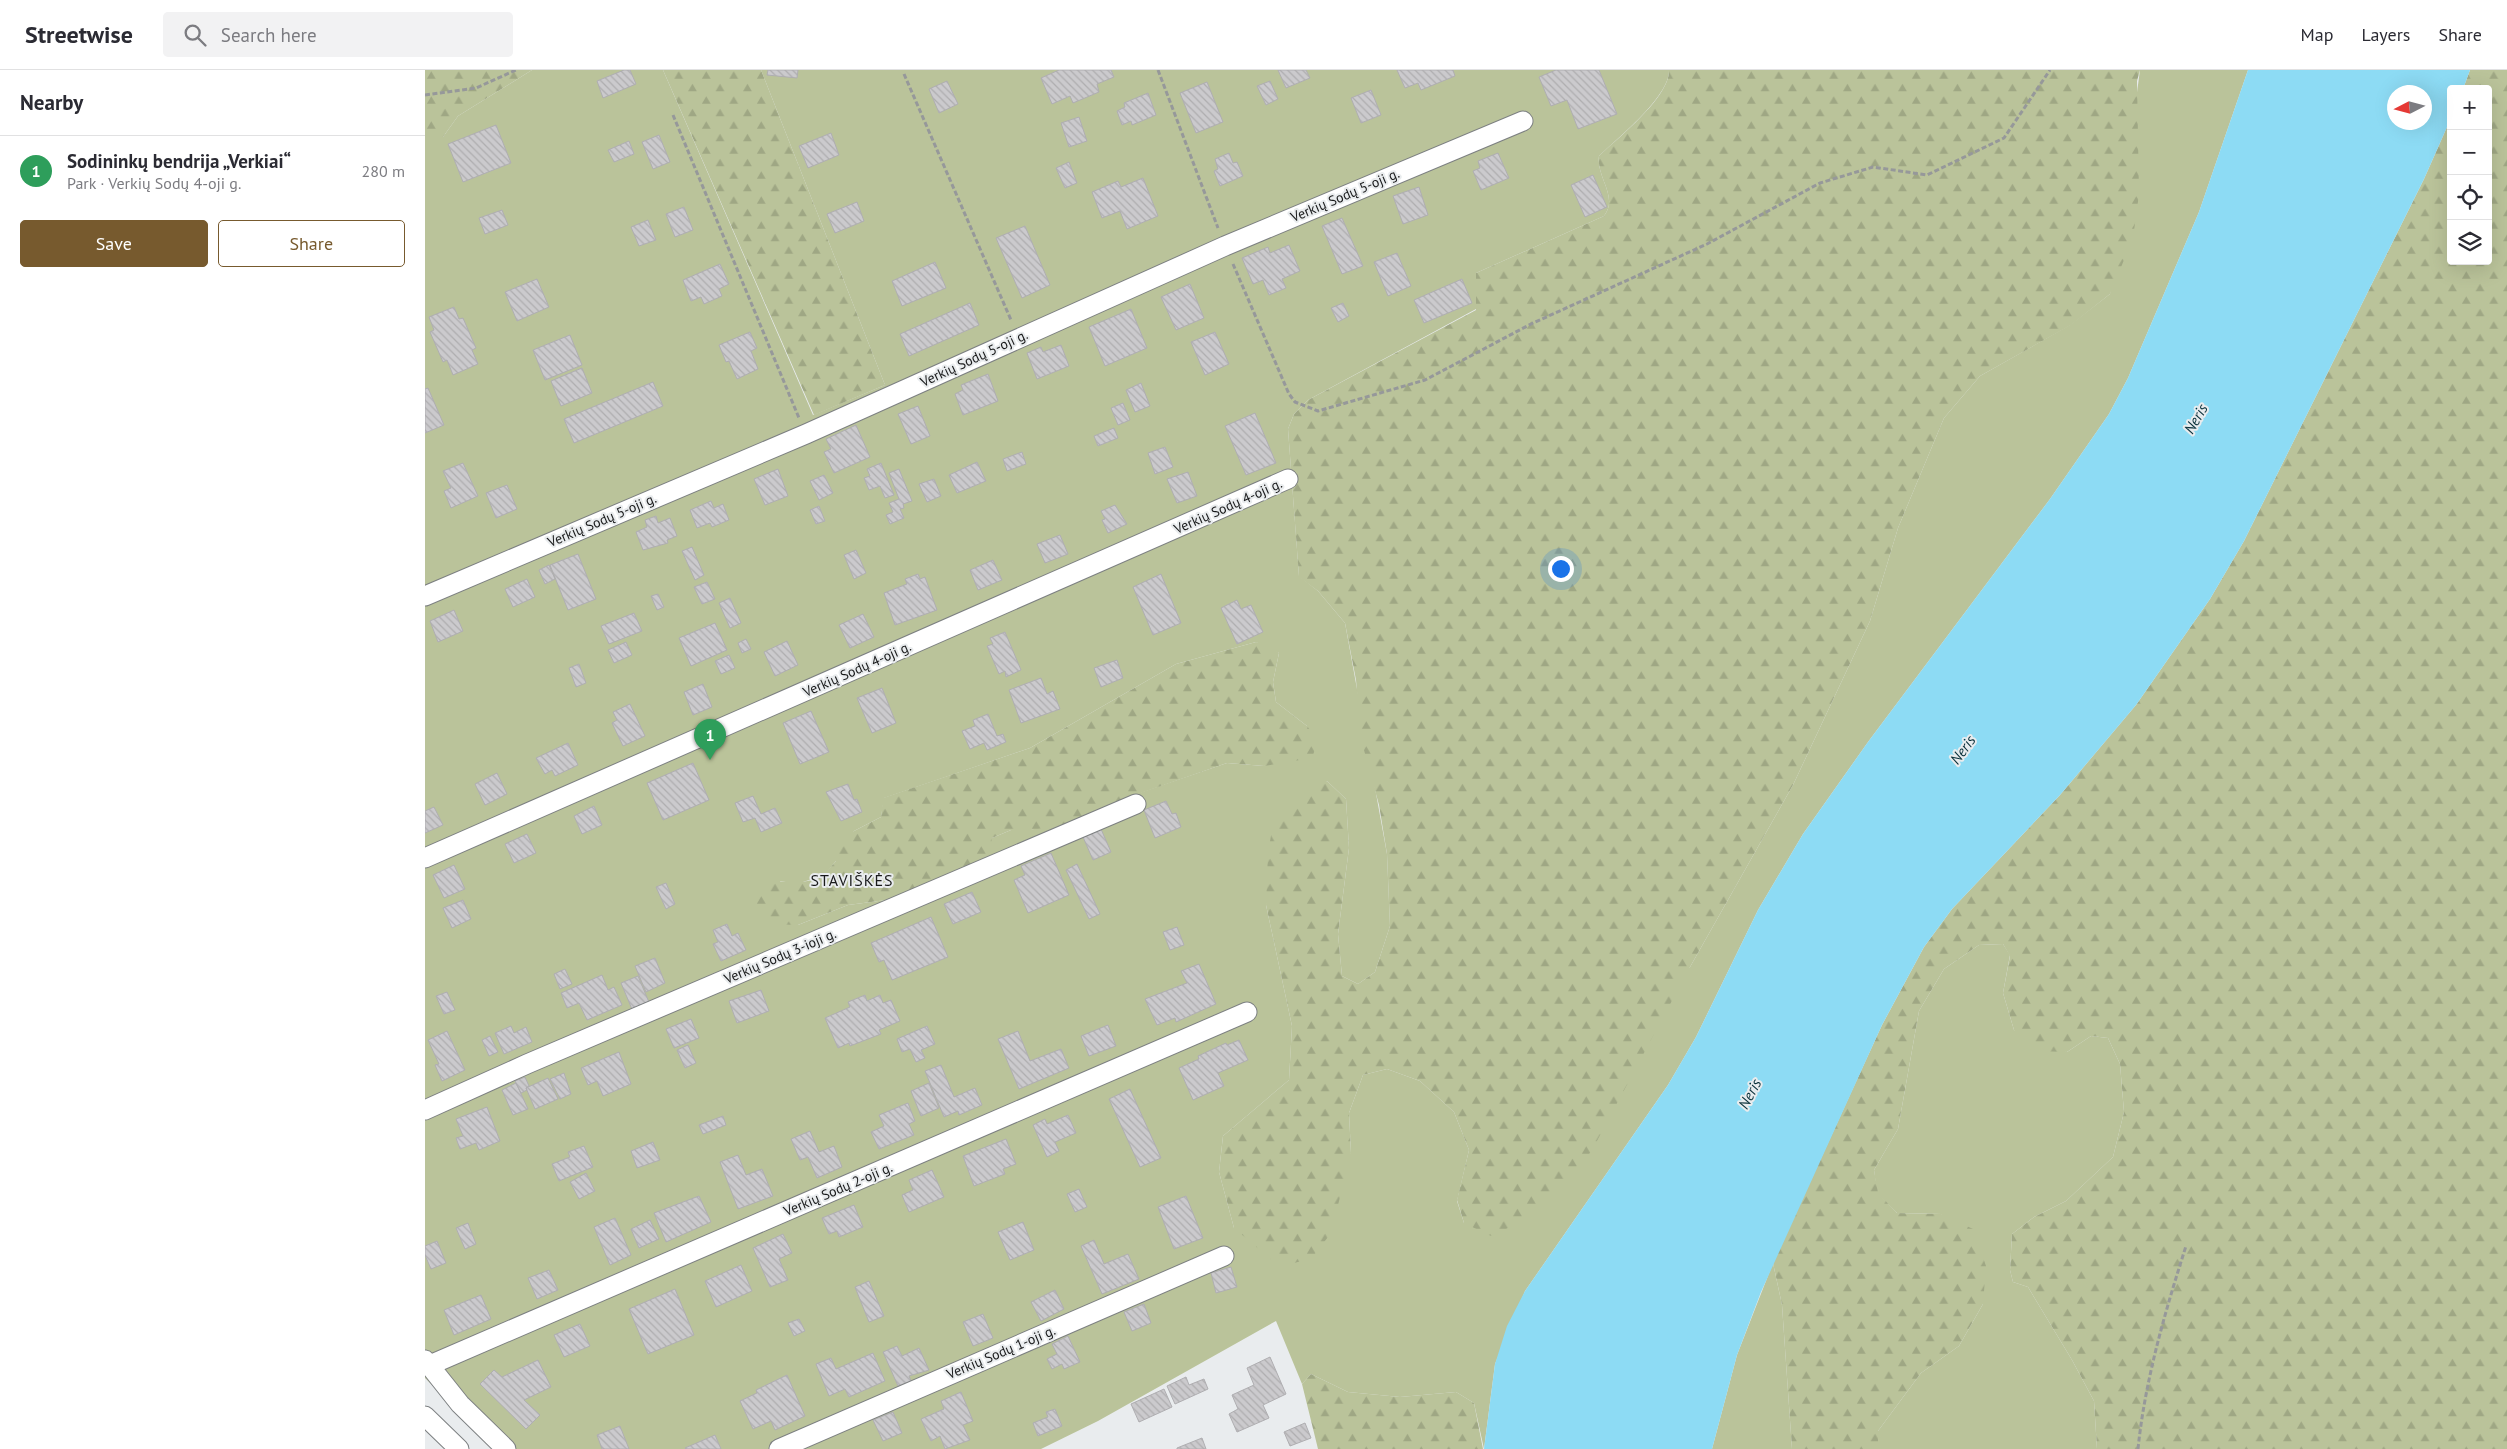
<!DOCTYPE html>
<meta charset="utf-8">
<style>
:root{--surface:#fff;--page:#f2f2f3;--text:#2b2b33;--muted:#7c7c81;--line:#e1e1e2;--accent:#775a2e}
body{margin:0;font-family:"PT Sans",sans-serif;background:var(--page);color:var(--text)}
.controls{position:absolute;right:15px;top:15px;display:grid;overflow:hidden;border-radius:5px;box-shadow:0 5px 20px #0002}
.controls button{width:45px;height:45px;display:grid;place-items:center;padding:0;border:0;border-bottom:1px solid var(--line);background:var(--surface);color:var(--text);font:25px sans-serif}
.compass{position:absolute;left:1962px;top:15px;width:45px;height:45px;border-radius:50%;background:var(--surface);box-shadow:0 5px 20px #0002;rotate:264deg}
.you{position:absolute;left:1135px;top:498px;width:18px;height:18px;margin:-12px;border:4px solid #fff;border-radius:50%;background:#1a73e8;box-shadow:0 0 0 8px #1a73e833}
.badge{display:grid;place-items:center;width:32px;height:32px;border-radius:50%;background:var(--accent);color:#fff;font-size:16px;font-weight:700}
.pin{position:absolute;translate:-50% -41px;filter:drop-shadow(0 1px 2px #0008)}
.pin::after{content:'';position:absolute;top:26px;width:18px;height:15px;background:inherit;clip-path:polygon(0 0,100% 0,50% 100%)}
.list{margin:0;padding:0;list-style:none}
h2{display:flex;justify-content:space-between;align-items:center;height:65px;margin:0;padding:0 20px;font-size:21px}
h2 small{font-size:16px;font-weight:400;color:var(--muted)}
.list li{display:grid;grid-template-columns:32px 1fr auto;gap:15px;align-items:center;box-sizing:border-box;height:70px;padding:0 20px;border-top:1px solid var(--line)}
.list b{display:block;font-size:19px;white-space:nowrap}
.list p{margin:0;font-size:16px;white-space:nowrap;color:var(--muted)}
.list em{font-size:16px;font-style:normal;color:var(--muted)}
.actions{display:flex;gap:10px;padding:15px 20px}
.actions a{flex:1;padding:11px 0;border:1px solid var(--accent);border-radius:5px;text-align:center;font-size:18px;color:var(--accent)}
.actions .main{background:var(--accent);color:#fff}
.icon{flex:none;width:28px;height:28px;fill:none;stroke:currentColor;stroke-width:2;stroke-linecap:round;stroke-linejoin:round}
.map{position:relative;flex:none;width:2082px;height:1379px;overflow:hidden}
header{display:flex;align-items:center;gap:30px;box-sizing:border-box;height:70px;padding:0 25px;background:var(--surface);border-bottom:1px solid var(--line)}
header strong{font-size:24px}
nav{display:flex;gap:28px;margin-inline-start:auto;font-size:18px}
.search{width:350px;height:45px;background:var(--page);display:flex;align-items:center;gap:12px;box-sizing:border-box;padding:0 18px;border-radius:5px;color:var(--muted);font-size:19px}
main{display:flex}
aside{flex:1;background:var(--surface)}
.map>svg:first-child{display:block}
</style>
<header>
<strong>Streetwise</strong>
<div class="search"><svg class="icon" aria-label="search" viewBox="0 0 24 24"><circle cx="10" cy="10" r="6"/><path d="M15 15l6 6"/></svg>Search here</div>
<nav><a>Map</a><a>Layers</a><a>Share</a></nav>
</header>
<main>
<aside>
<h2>Nearby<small></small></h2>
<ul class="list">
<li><span class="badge" style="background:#2e9e5b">1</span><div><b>Sodininkų bendrija „Verkiai“</b><p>Park · Verkių Sodų 4-oji g.</p></div><em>280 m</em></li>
</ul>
<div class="actions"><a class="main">Save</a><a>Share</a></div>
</aside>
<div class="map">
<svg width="2082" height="1379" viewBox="0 0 2082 1379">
<defs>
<pattern id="forest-firs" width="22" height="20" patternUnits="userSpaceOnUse" patternTransform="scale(1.25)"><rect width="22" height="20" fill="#bac39a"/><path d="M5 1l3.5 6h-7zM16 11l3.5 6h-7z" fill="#9fa784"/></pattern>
<pattern id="building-back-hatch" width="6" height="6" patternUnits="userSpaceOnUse" patternTransform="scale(1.25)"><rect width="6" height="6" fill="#cbcacd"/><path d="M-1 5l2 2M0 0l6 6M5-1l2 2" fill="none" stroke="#aeadaf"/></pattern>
</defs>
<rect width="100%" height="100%" fill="#e9ecee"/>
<path fill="#bac39a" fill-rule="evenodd" d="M107,0h131l150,345 72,-30 -124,-315h908c1,26 -51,68 -70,86 -3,21 20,41 5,60l-128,57v36l-168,91 -14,14 -6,15 11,147 19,15 27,32 42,231 3,72 -15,46 -17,12 -16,-8 -4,-42 11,-86 -3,-49 -19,-18 -61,124 26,121 -3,54 -66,56 -4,36 15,56 117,-75 -2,-40 14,-38 24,-6 33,12 34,31 15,38 -12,51 7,22 226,-256 103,-182 77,-164 28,-93 46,-110 36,-42 90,-51 40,-31 30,-224h108l-49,142 -71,166 -19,36 -59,85 -182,243 -65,92 -45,76 -62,127 -28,48 -143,206 -30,73 -11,85 -10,-46 -18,-11 -56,5 -52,-5 -37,-18 -9,10 -26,-63 -178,100 -57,28h-544l-72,-71v-1241h18l15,-21zM831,572l23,11 -6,29 3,20 31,24 -43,40 -37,-3 -196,67h-20l-19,8 -52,55 -92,12 -50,20 -18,-44 17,3 27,-9 12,-14 18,-30 27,-14 3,-19 146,-50 146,-84z
M1578,874l7,11 -7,38 11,37 53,22 24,-16 17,2 12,26 4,48 -11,45 -47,44 -32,16 -22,17 -2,36 3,12 15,5 44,73 22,41 3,48h-219v-18l43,-58 38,-27 24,-42 -42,-90 -44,-1 -20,-20 -3,-23 24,-41 21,-118 25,-42 35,-24z
M1348,1193l9,42 10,144h-80l25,-94z"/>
<path fill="url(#forest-firs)" d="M0,0h107l-74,46 -15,21h-18z
M238,0h98l124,315 -71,30z
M1244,0h471l-3,11 2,113 -6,44 -23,56 -39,31 -91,51 -36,42 -46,110 -28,93 -77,164 -103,182 -99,185 -68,69 -32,15 -27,-13 -7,-23 12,-50 -15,-38 -34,-31 -33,-12 -24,6 -14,38 2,40 -20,80 -19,25 -32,9 -46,-39 -15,-56 4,-36 66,-56 3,-54 -26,-121 2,-52 5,-29 54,-43 19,18 3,49 -11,86 4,42 16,8 17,-12 15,-46 -3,-72 -8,-49 -18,-66 -5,-59 -11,-57 -27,-32 -19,-14 -11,-148 6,-15 14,-14 168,-90v-37l128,-57c15,-19 -8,-39 -5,-60 19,-18 71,-59 70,-86z
M2045,0h37v1379h-410l-3,-48 -22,-41 -44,-73 -15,-5 -3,-12 2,-36 22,-17 32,-16 47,-44 11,-45 -4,-48 -12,-26 -17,-2 -24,16 -30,-1 -23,-21 -11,-37 7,-37 -7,-12 -24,1 -35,24 -25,42 -21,118 -24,41 4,23 19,20 44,1 32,15 13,37 -3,38 -24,42 -38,27 -43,58v18h-86l-10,-144 -9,-42 109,-238 42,-78 28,-38 108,-114 76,-90 74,-106 34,-58 180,-362 27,-61v143h37v-172h-25z
M831,572l13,3 10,8 -6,29 3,20 31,24 11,14 -6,18 -48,8 -37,-3 -92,32 -70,30 -34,5h-20l-19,8 -6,33 -46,22 -92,12 -50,20 -30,-1 -15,-15 -2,-12 11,-16c34,-1 49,10 74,-20l-1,-13 19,-17 27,-14 2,-19 147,-50 146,-84z
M886,1304l37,18 52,5 56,-5 18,11 9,46h-165l-16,-65z"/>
<path fill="#8ddbf4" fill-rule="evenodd" d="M1823,0h222l-7,19h-12v29l-27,61 -180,362 -34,58 -74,106 -76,90 -108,114 -28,38 -42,78 -121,267 -24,63 -25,94h-228l11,-85 12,-38 18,-35 143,-206 28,-48 62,-127 45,-76 65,-92 182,-243 59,-85 19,-36 71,-166zM1970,22h30v30h-30z"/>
<path fill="url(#building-back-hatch)" stroke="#afaeb1" d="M199,0h6l6,14 -33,14 -6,-17z
M343,0h30l-1,8 -30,-3z
M634,0h52l3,7 -17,7 2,8 -26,11 -3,-7 -18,8 -11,-26z
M853,0h28l4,8 -24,10z
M972,0h56l2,6 -34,14 -3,-7 -13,5z
M1131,0h43l18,44 -39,15 -11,-29 -16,6 -12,-29z
M522,11l11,23 -19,9 -10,-24z
M845,11l8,18 -12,6 -9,-19z
M782,12l16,40 -27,11 -16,-40z
M946,20l10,25 -20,8 -10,-25z
M723,23l8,22 -24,10 -1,-4 -9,4 -5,-14 8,-4 -1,-4z
M654,47l8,24 -18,6 -8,-24z
M71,55l15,38 -48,19 -15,-38z
M406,63l8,22 -31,13 -9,-22z
M234,65l11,27 -17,7 -11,-27z
M204,71l5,13 -20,8 -6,-12z
M804,83l4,10 4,-1 6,14 -23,10 -6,-15 4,-2 -3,-10z
M1073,83l11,25 -28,12 -8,-19 7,-3 -2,-7z
M644,92l8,21 -12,5 -9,-20z
M1168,105l14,32 -22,10 -14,-32z
M718,108l15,38 -31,13 -7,-18 -18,7 -10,-26 26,-11 3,6z
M994,117l9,28 -25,9 -10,-28z
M432,132l7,19 -29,12 -8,-19z
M259,137l9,23 -18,7 -9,-23z
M77,140l6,15 -23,9 -6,-16z
M917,148l21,48 -21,8 -20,-48z
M223,150l8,20 -17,6 -8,-19z
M600,156l25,59 -28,13 -26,-60z
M864,175l11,26 -18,8 4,9 -17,7 -6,-15 -10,4 -11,-26 26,-11 2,6z
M972,183l14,33 -23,10 -14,-34z
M510,192l11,26 -44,18 -10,-25z
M295,194l9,20 -10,5 3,7 -18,8 -3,-7 -10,4 -8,-21z
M112,209l12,28 -32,14 -12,-29z
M1037,209l10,24 -48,20 -10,-23z
M765,214l14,34 -28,12 -15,-33z
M545,233l9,22 -70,31 -9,-22z
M918,233l6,13 -11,6 -7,-14z
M29,237l5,12 4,-1 13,30 -4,2 6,14 -25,11 -6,-15 -4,2 -13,-30 4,-2 -5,-13z
M706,239l16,39 -42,18 -16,-39z
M325,262l7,16 -6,3 7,18 -21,10 -8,-18 -3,1 -7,-17z
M790,262l14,32 -24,11 -14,-33z
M145,265l12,30 -37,15 -12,-30z
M636,275l8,21 -32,13 -10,-26 14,-6 2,5z
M157,298l10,25 -31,13 -10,-25z
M563,304l10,27 -35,14 -8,-21 8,-4 -2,-5z
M228,312l10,24 -89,37 -10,-24z
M716,313l9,23 -15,6 -9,-22z
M3,318l16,37 -19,8v-44z
M698,333l7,17 -12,5 -7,-17z
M493,336l12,30 -19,8 -13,-30z
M830,343l21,50 -30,12 -21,-49z
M431,355l14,32 -36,16 -10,-21 7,-3 -5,-10z
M689,358l4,10 -20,8 -4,-10z
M740,377l8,20 -18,7 -7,-21z
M597,382l4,12 -19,7 -4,-12z
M552,392l9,19 -29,12 -8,-18z
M38,393l15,33 -27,12 -7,-17 7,-3 -8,-17z
M456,393l13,32 -9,3 -5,-12 -11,4 -5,-12 6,-2 -3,-7z
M353,399l10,27 -23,9 -11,-26z
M474,399l13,32 -9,3 1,4 -4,1 4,9 -14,6 -4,-9 7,-3 -4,-9 10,-4 -10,-26z
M763,402l9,24 -20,7 -10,-24z
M399,405l9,18 -14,7 -9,-19z
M509,409l7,17 -14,6 -8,-18z
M82,415l10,24 -21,9 -10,-25z
M286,431l3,7 9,-4 6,16 -17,7 -2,-4 -13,5 -7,-18z
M690,435l12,19 -19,9 -6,-13 3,-1 -4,-8z
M394,436l6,15 -9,3 -6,-14z
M231,446l2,7 12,-5 7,18 -10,4 1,3 -25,7 -7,-18 11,-5 -2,-7z
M635,465l8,19 -23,9 -8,-19z
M267,477l12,28 -9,5 -13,-29z
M431,480l10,23 -12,6 -10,-24z
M153,484l18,45 -28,11 -18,-45z
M568,490l9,20 -24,10 -8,-20z
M124,495l6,14 -10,5 -6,-14z
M493,504l2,5 5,-2 12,33 -42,15 -11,-32 23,-9 -2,-5z
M736,504l20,49 -28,12 -20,-48z
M102,509l8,18 -22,10 -8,-18z
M282,512l8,17 -13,5 -8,-17z
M233,524l6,13 -7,3 -6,-14z
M305,528l11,25 -11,5 -11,-25z
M812,530l4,9 10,-4 12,27 -26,12 -16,-36z
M29,540l9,21 -25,11 -8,-21z
M209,543l8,18 -33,13 -8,-18z
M438,544l11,23 -24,11 -11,-23z
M290,553l12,27 -36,16 -12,-28z
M580,562l16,38 -15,7 -1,-6 -6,3 -12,-28 6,-2 -3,-6z
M321,569l5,10 -9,4 -4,-10z
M362,571l11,24 -23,11 -11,-24z
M201,572l6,13 -18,8 -6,-13z
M304,585l6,13 -14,6 -6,-13z
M692,590l6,18 -22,9 -7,-19z
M154,594l7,19 -10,4 -7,-19z
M616,608l6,16 6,-3 7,18 -39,14 -12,-33z
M278,614l9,23 -19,8 -9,-23z
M457,618l14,35 -24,10 -15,-35z
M205,634l15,32 -22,10 -11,-23 5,-3 -4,-8z
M386,641l18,41 -29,12 -17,-41z
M563,644l9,22 6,-2 3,8 -19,8 -3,-7 -14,6 -8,-18 13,-5 -2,-6z
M143,673l10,22 -23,11 -3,-6 -7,4 -9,-16z
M268,693l16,37 -46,20 -16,-37z
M72,703l10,21 -22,11 -10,-21z
M423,714l6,16 3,-1 5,13 -21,9 -15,-29z
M328,726l8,18 14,-6 7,15 -21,9 -6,-14 -12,4 -8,-19z
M741,731l6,13 4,-1 5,14 -26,11 -11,-28z
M169,736l8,19 -20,9 -8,-18z
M9,737l9,18 -18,8v-22z
M676,759l10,23 -18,8 -10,-23z
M102,764l9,19 -22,10 -9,-19z
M626,783l18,42 -41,18 -14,-33 11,-5 -4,-9z
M652,794l23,50 -11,5 -23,-49z
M29,795l11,24 -21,9 -11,-23z
M241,813l9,21 -9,5 -10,-22z
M547,822l9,20 -28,12 -9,-20z
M38,830l8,19 -19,9 -9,-20z
M506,847l17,40 -56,23 -8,-20 -5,2 -8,-19z
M302,854l5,12 6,-3 8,17 -25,11 -8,-17 5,-2 -5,-12z
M752,857l7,18 -14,5 -7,-18z
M230,888l10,25 -19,9 -11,-26z
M774,894l17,40 -40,18 -1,-4 -18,7 -12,-26 42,-16 -6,-12z
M140,899l7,15 -12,5 -6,-15z
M177,905l6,15 6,-3 8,18 -35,15 -8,-17 -12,5 -6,-15z
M213,906l13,31 -17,7 -13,-31z
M336,920l8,21 -32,12 -8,-22z
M22,922l8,18 -11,4 -8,-18z
M440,925l2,6 13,-6 3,8 8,-3 9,21 -21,9 2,4 -31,12 -1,-3 -11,5 -13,-30 25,-11 -2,-5z
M266,949l8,19 -25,10 -8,-19z
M683,955l8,21 -27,10 -8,-20z
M86,956l3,7 12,-6 6,15 -28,12 -9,-21z
M502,956l8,18 -14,6 4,8 -9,4 -6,-13 -8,3 -5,-13z
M22,961l18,39 -23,11 -7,-16 4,-1 -11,-24z
M593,961l12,30 31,-12 8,19 -50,21 -21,-50z
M65,966l8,16 -9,4 -7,-16z
M814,970l9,20 -30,13 6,13 -31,14 -14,-32 20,-9 -1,-3 28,-13 1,2z
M263,975l8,18 -11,5 -8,-18z
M194,982l12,32 -28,12 -6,-15 -9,4 -7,-17z
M516,995l13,32 21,-9 7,17 -23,10 -1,-4 -14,6 -19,-46z
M139,1003l7,21 -11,5 -10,-20z
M100,1007l4,9 -3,2 1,2 -6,3 -6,-12z
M123,1008l10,21 -23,10 -9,-21z
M91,1013l12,26 -15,6 -11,-25z
M504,1013l10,25 -18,8 -10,-25z
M705,1019l31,69 -21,9 -31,-68z
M483,1033l7,18 -6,3 5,11 -35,14 -8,-17 13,-6 -5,-11z
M62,1037l13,34 -21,9 -3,-7 -16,6 -4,-11 7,-2 -7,-17z
M643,1045l8,18 -21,9 4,9 -12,6 -14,-32 12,-6 2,5z
M298,1046l3,9 -23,9 -4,-9z
M385,1061l9,21 15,-6 8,21 -25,11 -9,-21 -8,3 -9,-21z
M581,1069l10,25 -13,5 2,5 -31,12 -11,-30z
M228,1072l7,18 -23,8 -6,-17z
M159,1076l9,21 -34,14 -7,-17 18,-7 -2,-5z
M313,1085l8,20 16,-6 11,27 -35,13 -18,-47z
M507,1100l12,27 -35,15 -7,-17 11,-5 -4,-10z
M161,1103l9,18 -16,8 -9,-17z
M654,1119l8,18 -12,5 -8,-18z
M274,1126l12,26 -45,20 -12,-29z
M761,1126l17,42 -29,11 -16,-42z
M429,1135l9,22 -24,10 -2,-6 -8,3 -7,-16z
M190,1148l16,37 -21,10 -16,-38z
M225,1150l9,19 -20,9 -8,-19z
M598,1152l11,28 -24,10 -12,-28z
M43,1153l8,21 -11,5 -9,-21z
M358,1164l9,19 -13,6 9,21 -18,7 -17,-39z
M669,1170l10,24 24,-10 11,25 -37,15 -21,-48z
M12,1171l9,22 -15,6 -6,-14v-9z
M316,1195l11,26 -36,16 -11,-26z
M806,1197l6,20 -21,6 -5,-20z
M124,1200l9,20 -21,9 -9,-21z
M444,1211l15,35 -15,6 -14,-35z
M250,1219l19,46 -46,19 -19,-45z
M630,1220l9,19 -23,12 -10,-19z
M56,1225l10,24 -37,16 -10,-25z
M719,1234l7,19 -19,8 -8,-19z
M558,1244l10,24 -20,8 -10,-24z
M374,1249l6,12 -11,5 -6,-13z
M155,1254l10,22 -26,11 -10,-22z
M643,1266l12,26 -16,7 -2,-5 -10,5 -5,-10 10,-5 -5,-10z
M472,1276l5,10 17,-8 10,22 -20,6 2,5 -13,5 -15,-34z
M448,1283l12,28 -36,16 -4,-8 -16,7 -13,-32 15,-6 5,11z
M845,1287l16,37 -23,11 6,13 -32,14 -8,-18 9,-5 -6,-14 22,-10 -7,-17z
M113,1290l13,27 -27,13 16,15 -14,14 -46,-45 14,-14 8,7z
M362,1305l18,41 -30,14 -4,-9 -18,8 -13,-28 17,-8 -1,-3z
M761,1307l3,8 15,-6 4,10 -33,15 -8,-18z
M739,1319l8,18 -33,15 -8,-18z
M536,1322l12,29 -10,4 7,15 -25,9 -5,-13 -9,5 -10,-22 23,-10 -3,-8z
M630,1339l7,17 -24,10 -5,-13 15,-6 -2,-5z
M468,1342l9,21 -19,8 -10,-21z
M880,1353l6,15 -21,8 -6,-14z
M195,1356l9,23h-27l-5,-14z
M290,1365l6,14h-35l-1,-1z
M777,1368l4,11h-29v-1z"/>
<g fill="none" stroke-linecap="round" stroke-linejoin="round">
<g stroke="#7d8082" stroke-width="21">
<path id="street" d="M0,526l381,-162 419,-188 298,-125
M0,788l863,-379
M0,1040l102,-46 609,-260
M0,1290l35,44 46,45
M5,1295l817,-353
M0,1346l34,33
M354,1379l445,-193"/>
</g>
<path stroke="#96989a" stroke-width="3" stroke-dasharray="5 2.5" stroke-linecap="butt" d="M733,0l60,158
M479,4l107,246
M0,25l51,-7 40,-18
M248,45l126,303
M808,194l56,130 6,8 23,9 107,-31 106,-56 176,-80 113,-61 53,-16 54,8 77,-37 46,-68
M1713,1379c7,-69 27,-137 48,-203"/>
<use href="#street" stroke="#fff" stroke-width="19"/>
</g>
<g text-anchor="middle" stroke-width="4" stroke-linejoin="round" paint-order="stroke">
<g font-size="14" fill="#191a1b" stroke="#e9ecee">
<text transform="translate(920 125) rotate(-23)" y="5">Verkių Sodų 5-oji g.</text>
<text transform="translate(549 288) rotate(-25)" y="5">Verkių Sodų 5-oji g.</text>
<text transform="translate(803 436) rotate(-24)" y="5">Verkių Sodų 4-oji g.</text>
<text transform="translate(177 450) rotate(-23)" y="5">Verkių Sodų 5-oji g.</text>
<text transform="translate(432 599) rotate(-24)" y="5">Verkių Sodų 4-oji g.</text>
<text transform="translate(355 886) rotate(-23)" y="5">Verkių Sodų 3-ioji g.</text>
<text transform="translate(413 1119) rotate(-23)" y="5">Verkių Sodų 2-oji g.</text>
<text transform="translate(576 1282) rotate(-23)" y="5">Verkių Sodų 1-oji g.</text>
</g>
<g font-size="15" font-style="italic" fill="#082f39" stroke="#e9ecee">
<text transform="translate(1771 349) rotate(-60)" y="5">Neris</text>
<text transform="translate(1538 680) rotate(-54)" y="5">Neris</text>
<text transform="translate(1325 1024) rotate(-62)" y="5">Neris</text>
</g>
<g font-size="16" letter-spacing="1" fill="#191a1b" stroke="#e9ecee">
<text x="427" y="816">STAVIŠKĖS</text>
</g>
</g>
</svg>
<div class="controls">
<button>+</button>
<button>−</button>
<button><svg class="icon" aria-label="locate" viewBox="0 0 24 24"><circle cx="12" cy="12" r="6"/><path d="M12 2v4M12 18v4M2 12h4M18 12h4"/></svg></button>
<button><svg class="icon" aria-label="layers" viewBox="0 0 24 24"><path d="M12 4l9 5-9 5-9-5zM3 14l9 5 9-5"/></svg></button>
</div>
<svg class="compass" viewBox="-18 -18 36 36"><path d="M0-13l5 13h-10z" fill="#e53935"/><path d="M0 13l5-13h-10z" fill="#7c7c81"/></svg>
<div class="you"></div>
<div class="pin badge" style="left:285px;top:690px;background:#2e9e5b">1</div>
</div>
</main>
